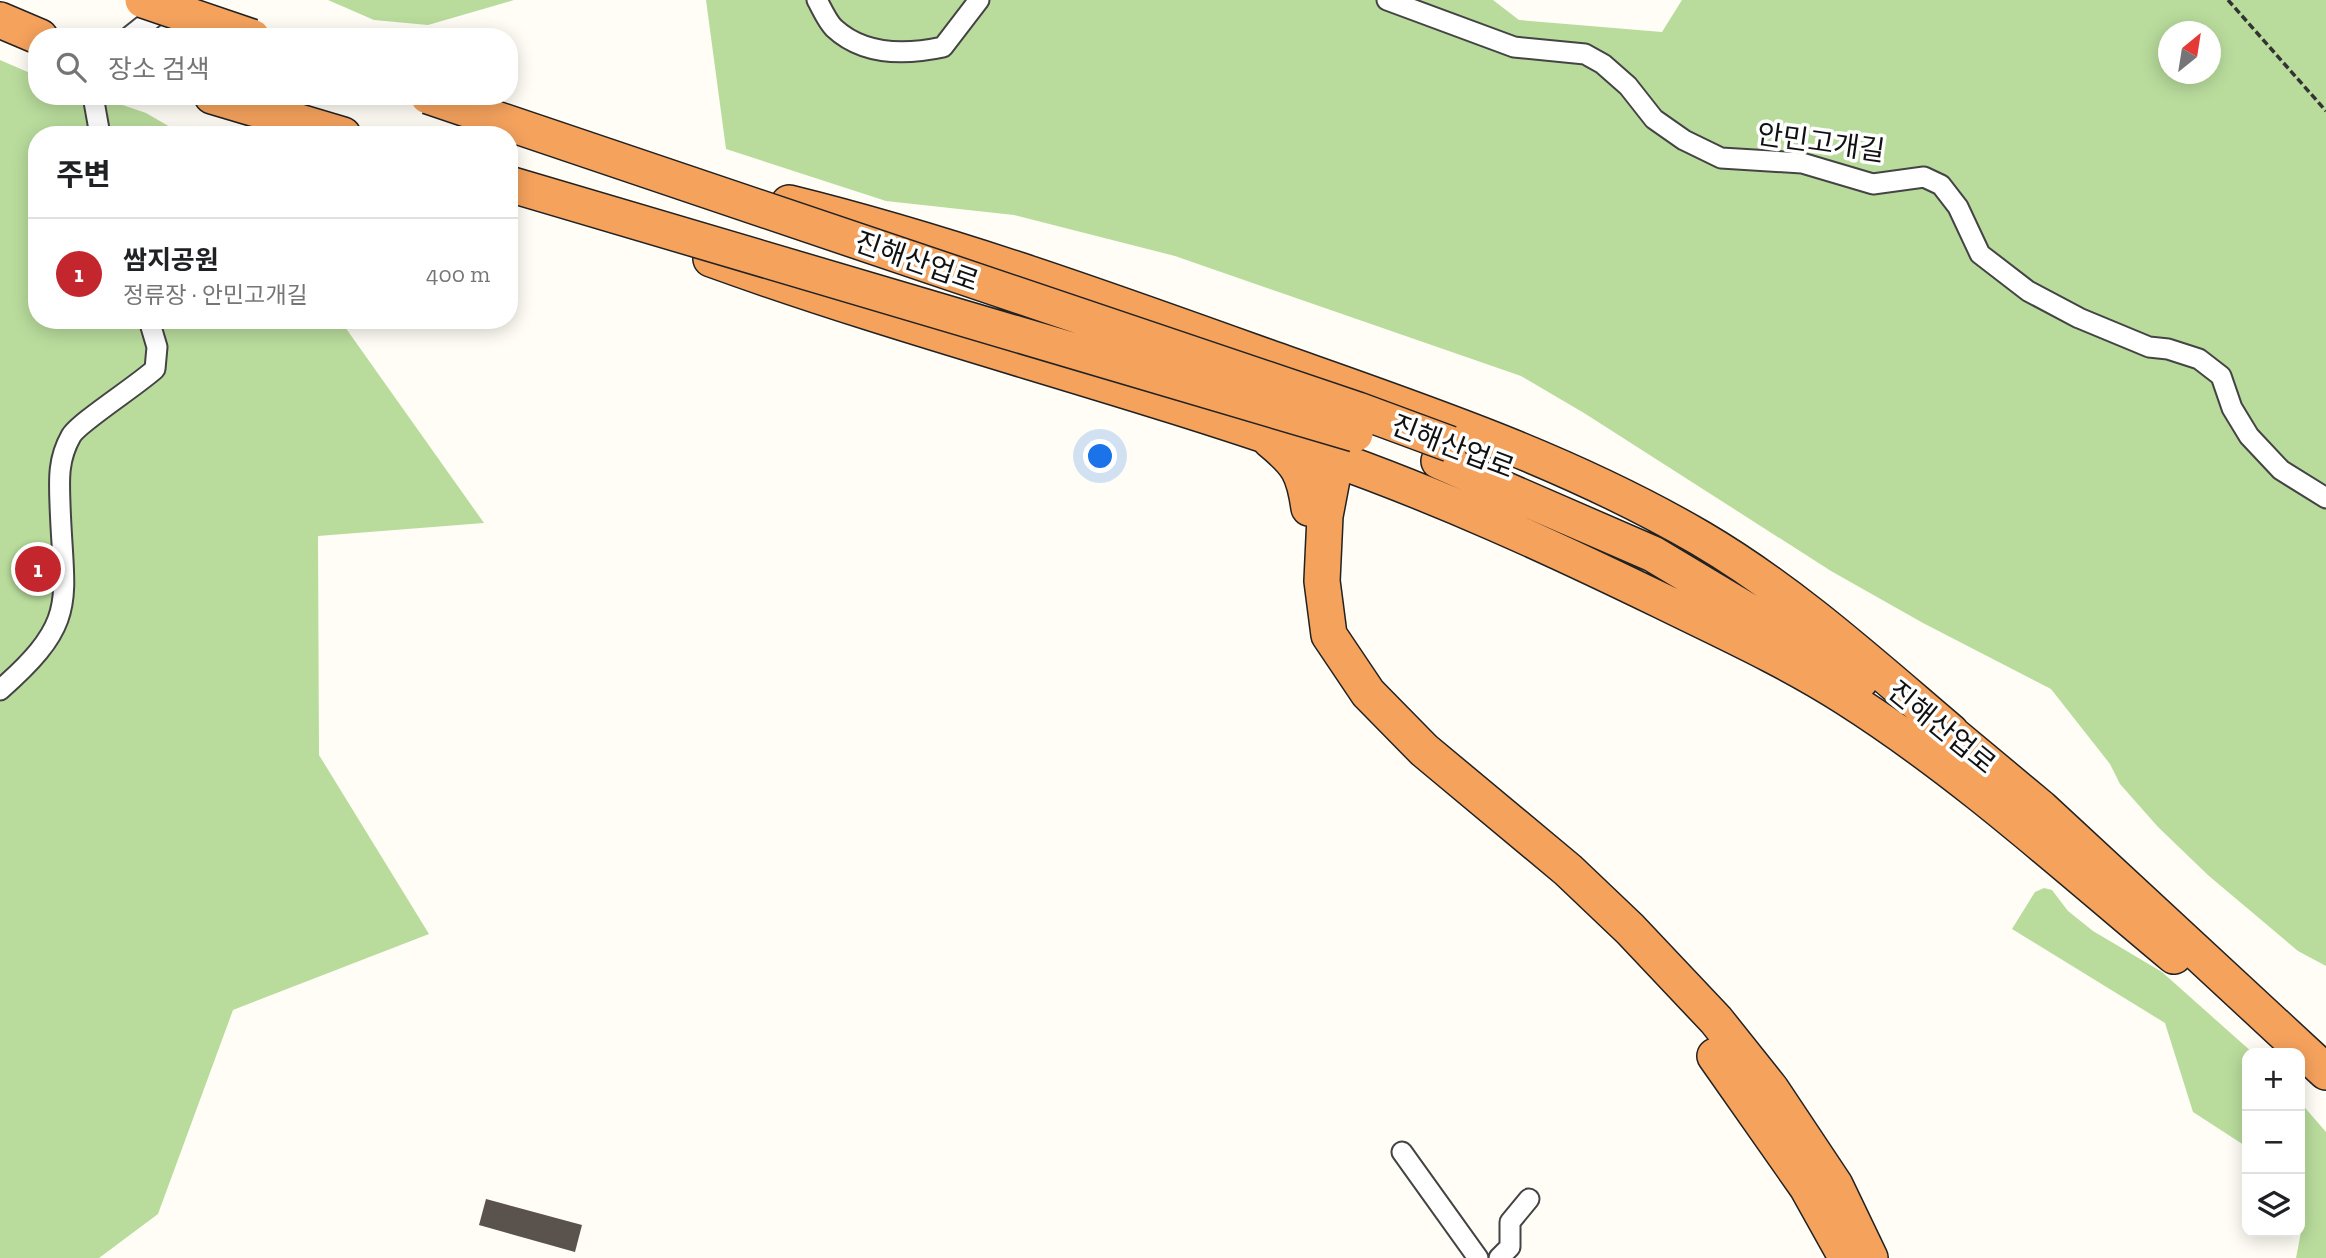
<!DOCTYPE html>
<html lang="ko">
<meta charset="utf-8">
<style>
:root{--surface:#fff;--page:#f6f6f6;--text:#202124;--muted:#757577;--line:#e0e0e0;--accent:#c4262e}
body{margin:0;font-family:"Zilla Slab","Noto Sans KR",serif;background:var(--page);color:var(--text)}
.controls{position:absolute;right:21px;bottom:21px;display:grid;overflow:hidden;border-radius:14px;box-shadow:0 4px 18px #0003}
.controls button{width:63px;height:63px;display:grid;place-items:center;padding:0;border:0;border-bottom:2px solid var(--line);background:var(--surface);color:var(--text);font:35px sans-serif}
.compass{position:absolute;left:2158px;top:21px;width:63px;height:63px;border-radius:50%;background:var(--surface);box-shadow:0 4px 18px #0003;rotate:30deg}
.you{position:absolute;left:1101px;top:457px;width:24px;height:24px;margin:-18px;border:5px solid #fff;border-radius:50%;background:#1a73e8;box-shadow:0 0 0 10px #1a73e833}
.badge{display:grid;place-items:center;width:46px;height:46px;border-radius:50%;background:var(--accent);color:#fff;font-size:23px;font-weight:700}
.pin{position:absolute;translate:-50% -50%;border:4px solid #fff;box-shadow:0 2px 7px #0006}
.list{margin:0;padding:0;list-style:none}
h2{display:flex;justify-content:space-between;align-items:center;height:91px;margin:0;padding:0 28px;font-size:30px}
h2 small{font-size:23px;font-weight:400;color:var(--muted)}
.list li{display:grid;grid-template-columns:46px 1fr auto;gap:21px;align-items:center;box-sizing:border-box;height:112px;padding:0 28px;border-top:2px solid var(--line)}
.list b{display:block;font-size:26px;white-space:nowrap}
.list p{margin:0;font-size:23px;white-space:nowrap;color:var(--muted)}
.list em{font-size:23px;font-style:normal;color:var(--muted)}
.icon{flex:none;width:38px;height:38px;fill:none;stroke:currentColor;stroke-width:2;stroke-linecap:round;stroke-linejoin:round}
.map{position:relative;flex:none;width:2326px;height:1258px;overflow:hidden}
.search{position:absolute;background:var(--surface);box-shadow:0 4px 18px #0003;left:28px;top:28px;width:490px;height:77px;display:flex;align-items:center;gap:18px;box-sizing:border-box;padding:0 24px;border-radius:28px;color:var(--muted);font-size:26px}
.panel{position:absolute;background:var(--surface);box-shadow:0 4px 18px #0003;left:28px;top:126px;width:490px;height:203px;border-radius:28px}
.map>svg:first-child{display:block}
</style>
<div class="map">
<svg width="2326" height="1258" viewBox="0 0 2326 1258">
<rect width="100%" height="100%" fill="#fffdf5"/>
<path fill="#b9dc9c" fill-rule="evenodd" d="M328,0h186l-86,25 -54,-5z
M706,0h787l26,20 143,12 20,-32h644v966l-28,-15 -89,-75 -51,-49 -38,-43 -10,-20 -59,-75 -128,-66 -92,-52 -247,-158 -63,-37 -346,-120 -161,-41 -128,-14 -160,-52zM2168,32h42v42h-42z
M0,60l37,16v20h59l50,17 38,22h-147v185h303l144,203 -166,13 1,219 110,179 -196,76 -75,204 -59,44h-99z
M2044,888l8,2 16,21 25,20 69,41 91,81h-6v94l-54,-35 -28,-89 -153,-94 23,-37z
M2300,1102l26,30v126h-30l5,-26z"/>
<path fill="#5a524d" d="M486,1199l96,26 -7,27 -96,-27z"/>
<g fill="none" stroke-linecap="round" stroke-linejoin="round">
<g stroke="#444" stroke-width="23">
<path id="street" d="M817,0c5,9 10,21 17,28 30,28 72,27 109,19l36,-47
M1387,0l127,47 71,7 18,10 25,22 26,33 30,21 37,18 81,5 71,21 51,-7 17,8 17,22 22,47 48,37 51,27 70,29 19,2 31,10 22,17 11,32 17,28 32,34 45,28
M129,37l40,-32
M93,96l7,39
M0,690c81,-71 63,-89 60,-186 -1,-25 -2,-45 11,-68 7,-13 67,-51 84,-67l2,-22 -8,-27
M1402,1152l76,106
M1499,1258l11,-11v-25l19,-23"/>
</g>
<g stroke="#222" stroke-width="38">
<path id="highway" d="M0,20l40,17
M212,96l131,39
M789,203c162,40 319,97 475,153 149,53 299,102 436,182 92,54 171,126 251,194
M711,259c202,73 410,125 612,196 117,41 228,92 339,146 61,30 125,59 183,96 118,75 222,170 329,259
M1340,437l-15,79 -3,65 7,54 39,58 56,57 144,120 62,59 86,91 55,69 64,96 35,73
M1270,440c28,23 34,32 39,68
M1439,461l214,93 185,111 22,16
M1933,718l108,90 285,264
M1715,1056l92,131 38,68"/>
</g>
<path stroke="#333" stroke-width="3.5" stroke-dasharray="7 3.5" stroke-linecap="butt" d="M2228,0l98,111"/>
<use href="#street" stroke="#fff" stroke-width="19"/>
<use href="#highway" stroke="#f5a25d" stroke-width="35"/>
<g stroke="#222" stroke-width="38" stroke-linecap="butt">
<path id="highway-bridge" d="M143,0l109,37
M428,96l930,314 92,34
M509,184l846,250"/>
</g>
<use href="#highway-bridge" stroke="#f5a25d" stroke-width="35"/>
</g>
<g text-anchor="middle" stroke-width="7" stroke-linejoin="round" paint-order="stroke">
<g font-size="28" fill="#111" stroke="#fff">
<text transform="translate(1821 142) rotate(8)" y="10">안민고개길</text>
<text transform="translate(917 261) rotate(19)" y="10">진해산업로</text>
<text transform="translate(1453 446) rotate(21)" y="10">진해산업로</text>
<text transform="translate(1942 727) rotate(39)" y="10">진해산업로</text>
</g>
</g>
</svg>
<div class="controls">
<button>+</button>
<button>−</button>
<button><svg class="icon" aria-label="layers" viewBox="0 0 24 24"><path d="M12 4l9 5-9 5-9-5zM3 14l9 5 9-5"/></svg></button>
</div>
<svg class="compass" viewBox="-18 -18 36 36"><path d="M0-13l5 13h-10z" fill="#e53935"/><path d="M0 13l5-13h-10z" fill="#757577"/></svg>
<div class="you"></div>
<div class="pin badge" style="left:38px;top:569px">1</div>
<div class="search"><svg class="icon" aria-label="search" viewBox="0 0 24 24"><circle cx="10" cy="10" r="6"/><path d="M15 15l6 6"/></svg>장소 검색</div>
<section class="panel">
<h2>주변<small></small></h2>
<ul class="list">
<li><span class="badge">1</span><div><b>쌈지공원</b><p>정류장 · 안민고개길</p></div><em>400 m</em></li>
</ul>
</section>
</div>
